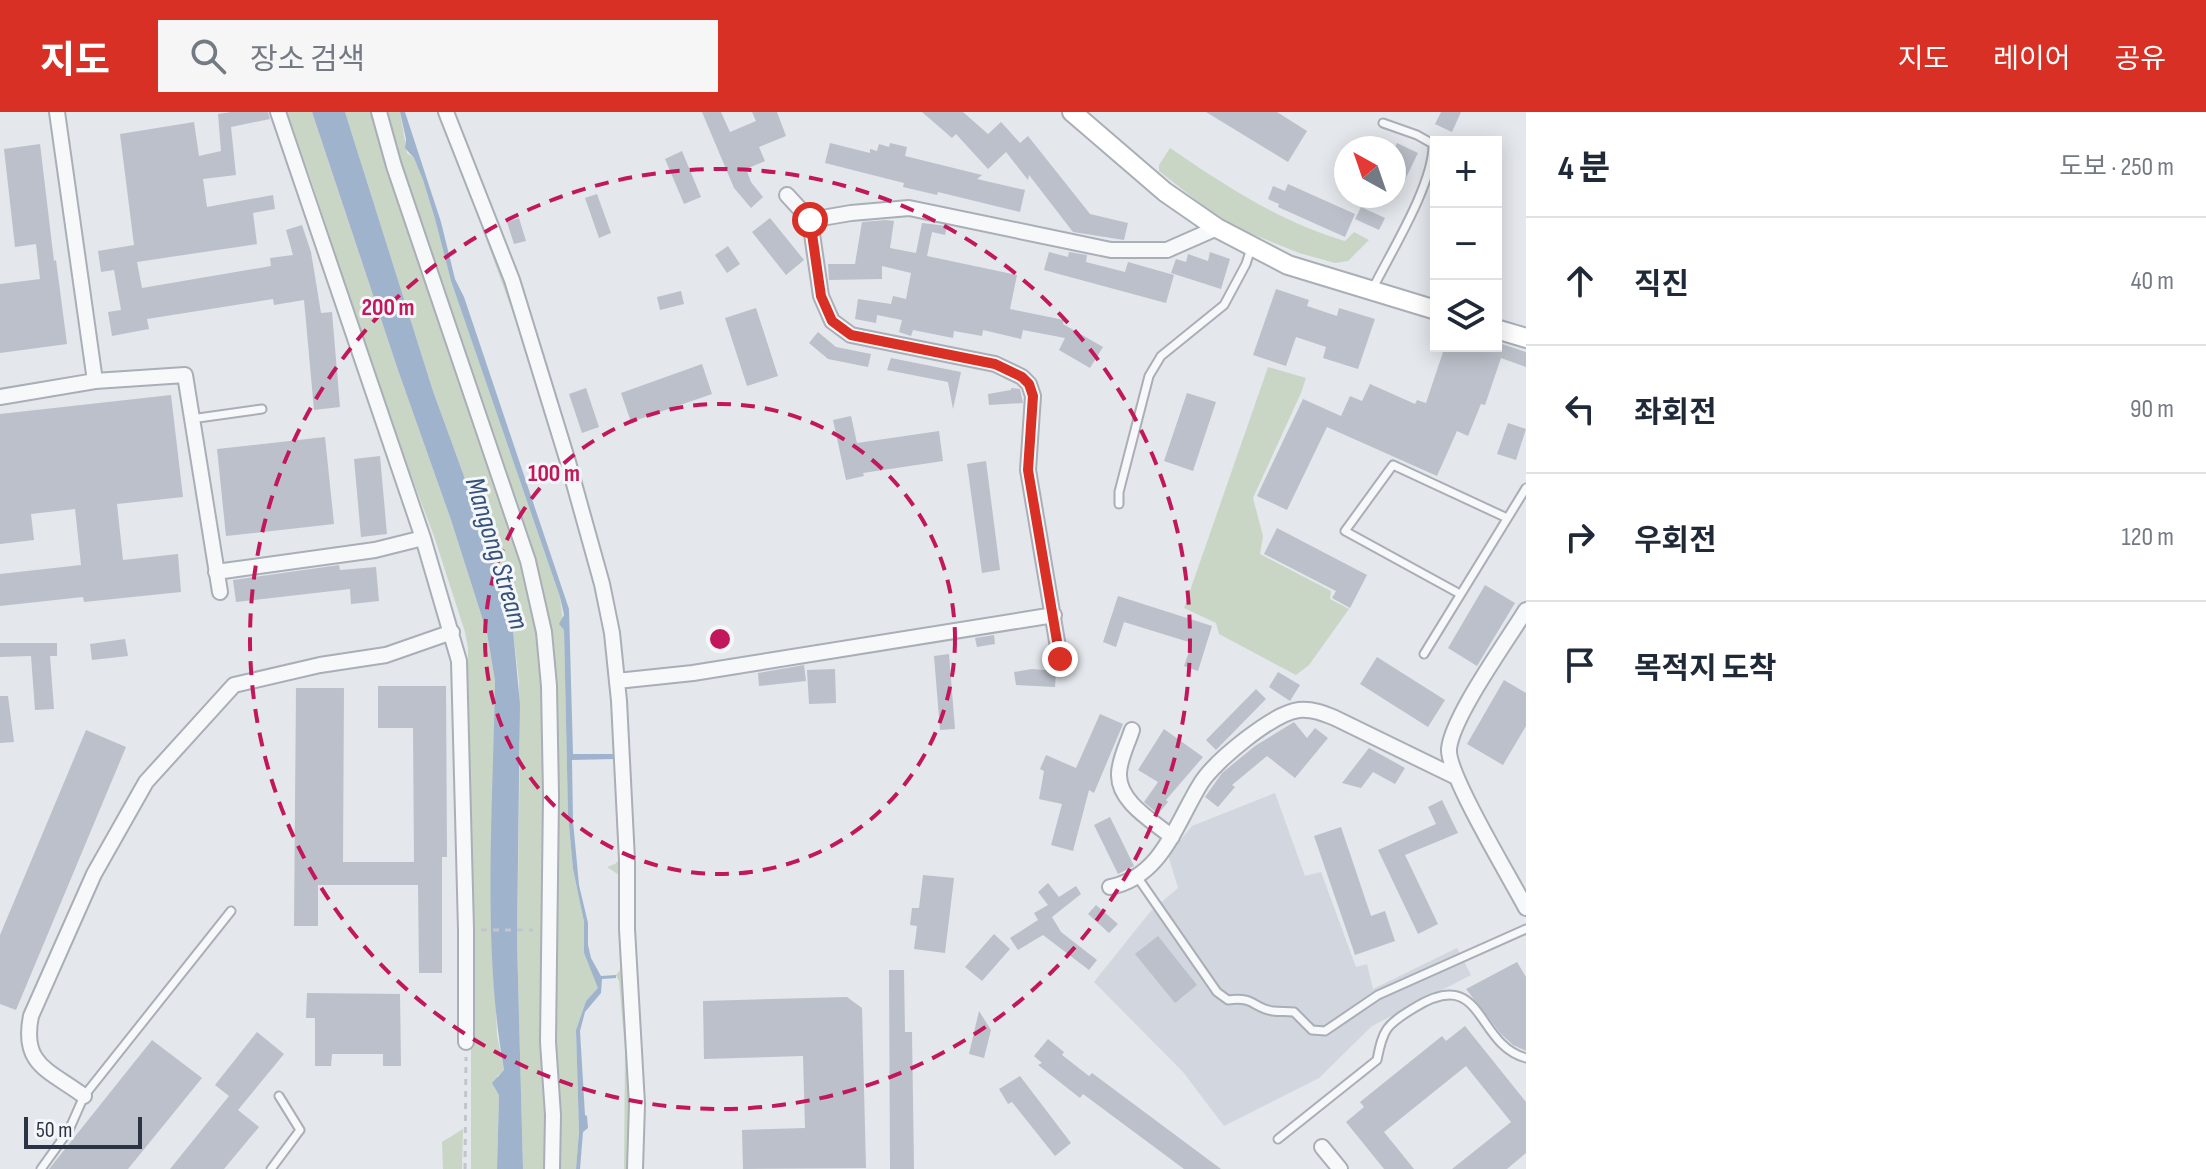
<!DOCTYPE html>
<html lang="ko">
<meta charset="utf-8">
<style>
:root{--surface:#fff;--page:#f6f6f7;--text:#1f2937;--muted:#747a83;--line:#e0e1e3;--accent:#d93025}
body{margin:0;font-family:"Sofia Sans Condensed","Noto Sans KR",sans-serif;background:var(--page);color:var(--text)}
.controls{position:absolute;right:24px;top:24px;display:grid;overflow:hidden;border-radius:0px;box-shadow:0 4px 20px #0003}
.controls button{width:72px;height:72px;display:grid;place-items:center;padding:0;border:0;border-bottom:2px solid var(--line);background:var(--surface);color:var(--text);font:40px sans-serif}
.compass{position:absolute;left:1334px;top:24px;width:72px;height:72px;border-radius:50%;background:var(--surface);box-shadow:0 4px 20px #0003;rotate:320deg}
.scale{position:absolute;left:24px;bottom:20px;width:118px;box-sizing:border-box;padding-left:8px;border:4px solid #2b3445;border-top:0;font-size:22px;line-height:28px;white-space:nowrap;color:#2b3445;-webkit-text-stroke:6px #f4f6f9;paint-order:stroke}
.stop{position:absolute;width:24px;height:24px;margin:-18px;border:6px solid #d93025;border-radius:50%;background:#fff}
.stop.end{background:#d93025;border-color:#fff;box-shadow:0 2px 8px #0008}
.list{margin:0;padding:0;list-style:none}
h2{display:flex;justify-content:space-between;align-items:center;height:104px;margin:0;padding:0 32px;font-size:34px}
h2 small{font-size:26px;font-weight:400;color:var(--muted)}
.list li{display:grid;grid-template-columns:52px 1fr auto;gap:24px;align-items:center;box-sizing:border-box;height:128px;padding:0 32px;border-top:2px solid var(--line)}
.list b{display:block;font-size:30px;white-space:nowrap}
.list em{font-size:26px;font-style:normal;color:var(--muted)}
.icon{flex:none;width:44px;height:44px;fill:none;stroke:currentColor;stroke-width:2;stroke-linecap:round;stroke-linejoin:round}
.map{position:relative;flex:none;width:1526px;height:1057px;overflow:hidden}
header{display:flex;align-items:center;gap:48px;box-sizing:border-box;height:112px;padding:0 40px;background:var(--accent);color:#fff}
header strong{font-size:38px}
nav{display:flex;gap:44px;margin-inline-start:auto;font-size:28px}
.search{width:560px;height:72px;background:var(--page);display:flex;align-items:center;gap:20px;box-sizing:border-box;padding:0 28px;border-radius:0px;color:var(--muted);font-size:30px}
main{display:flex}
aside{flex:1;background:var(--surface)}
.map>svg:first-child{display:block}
</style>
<header>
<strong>지도</strong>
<div class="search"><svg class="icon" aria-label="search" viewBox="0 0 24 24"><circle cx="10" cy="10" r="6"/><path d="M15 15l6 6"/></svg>장소 검색</div>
<nav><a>지도</a><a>레이어</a><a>공유</a></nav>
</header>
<main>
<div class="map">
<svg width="1526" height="1057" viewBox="0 0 1526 1057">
<rect width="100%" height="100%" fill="#e4e7ec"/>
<path fill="#d2d6de" d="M1275,681l30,83 16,-4 35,95 11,-3 6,25 84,-41 14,27 -99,51 -53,52 -95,48 -41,-54 -89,-90 56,-70 28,-24 -10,-33 24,-29z"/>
<path fill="#c9d6c5" d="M285,0h27l87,261 52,147 36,113 8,48 -2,258 4,96 7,36 -7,5 2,19 -2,74h-26v-279l-3,-106v-136l-3,-16 -31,-96 -42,-110 -82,-249z
M345,0h31l149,450 18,70 7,537h-27l-6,-229 3,-186 -1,-72 -6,-52 -21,-77 -59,-162z
M381,0h19l7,41 7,5 9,22 12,39 16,62 109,316 4,33 4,185 5,54 11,53v31l15,35 -13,13 -10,29 3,102 -3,37h-21l-8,-538z
M450,26l47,117 37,112 60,196 20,115 17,433 -2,58h-5l1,-119 -6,-69 -3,-6 4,-5v-88l-1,-7 -12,-8 8,-3 5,-5 -11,-196 -17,-95 -77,-249z
M1170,36c54,37 112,75 175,93l9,-9 15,8 -21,21 -13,2 -36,-10 -64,-26 -29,-19 -47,-37v-6z
M1268,255l38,11 -5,15 -48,105 10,38 -3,18 71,37 -1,8 19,10 -40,56 -13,10 -77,-41 -3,-11 -32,-15z
M463,1017l-1,40h-19l-1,-27z"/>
<path fill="#9fb4cc" d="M312,0h33l88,279 59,162 21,77 7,74 -3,236 6,229h-26l2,-74 -7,-12 12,-13c-22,-122 -11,-264 -9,-389l-8,-48 -36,-113 -52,-147z
M400,0h5l36,110 14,57 9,18 105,312 4,145h43l-1,5 -43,1 1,61 6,64 9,38v22l3,13 10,18 15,-1v3l-14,1 -1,14 -16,19 -5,19 5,84 2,1 1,12 -5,4 -3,37h-4l3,-37 -3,-102 10,-29 12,-13 -14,-35v-31l-11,-53 -5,-54 -4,-185 -5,-6 5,-9 -4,-18 -109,-316 -16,-62 -12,-39 -9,-22 -9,-10 1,-9z"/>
<path fill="#bbc0ca" d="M231,0h37l2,7 -39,8 5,48 -33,4 4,28 66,-12 2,14 -22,4 4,31 -120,18 5,26 129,-22 -1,-8 23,-3 -7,-25 16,-5 9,27 10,61 11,-1 8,95 -26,3 -10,-110 -30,5 -1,-6 -126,20 2,10 -37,7 -4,-24 13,-2 -7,-40 -13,2 -3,-21 36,-6 -14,-111 74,-12 5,34 22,-5 -3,-37z
M702,0h19l9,20 26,-11 -4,-9h25l9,24 -27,11 6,14 -19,8 5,13 12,15 -12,11 -17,-20z
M922,0h41l25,22 13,-12 19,21 8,-7 62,78 38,9 -4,17 -51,-8 -44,-57 -1,5 -22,-28 -18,17 -32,-35 -4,4z
M1206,0h71l30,19 -19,31z
M1441,0h20l-9,20 -17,-8z
M830,31l40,10v-4l7,2 2,-7 10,3 1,-4 17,4 -2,9 77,19 -5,4 48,11 -5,22 -82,-20 -1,3 -34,-8 1,-4 -79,-20z
M1397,31l21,10 -15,31 -9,-4v-30z
M40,32l14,117 2,-1 11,84 -67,9v-69l40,-5 -4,-35 -21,3 -11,-98z
M682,39l19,46 -17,7 -19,-45z
M1288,72l67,30 -10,23 -67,-30 1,-3 -11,-5 5,-13 12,5z
M597,82l14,39 -12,5 -14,-40z
M1361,95l24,11 -6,12 -24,-11z
M519,106l7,23 -12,3 -7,-22z
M770,106l34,42 -18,15 -34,-43z
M886,108l8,1 -4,27 26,5 6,-30 25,3 -2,9 -13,-3 -5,24 90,19 -7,34 54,11 -1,4 40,23 -13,21 -31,-18 6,-12 -42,-8 -2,9 -38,-9 -1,6 -28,-5 -1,7 -40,-8 -2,6 -12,-4 3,-12 -25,-5 -1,8 -21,-4 3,-20 33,5 2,-8 13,3 5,-26 -29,-7v13l-53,1 -1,-16h27l7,-42z
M728,134l12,18 -13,9 -12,-18z
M1049,140l19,5 1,-5 18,3 -1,7 39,10 3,-10 46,13 -8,28 -122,-33z
M1210,140l20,7 -9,30 -50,-16 5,-14 10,3 2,-8 20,7z
M1276,177l33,11 -2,6 30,10 2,-8 36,11 -17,50 -35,-11 3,-11 -30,-10 -10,29 -33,-11z
M681,179l3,13 -24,6 -3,-13z
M756,196l22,68 -31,10 -22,-68z
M818,220l18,15 35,7 -3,13 -40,-8 -19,-16z
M1496,230l30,10v15l-25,-9 -16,47 -4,-1 -13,32 -11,-5 -20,45 -110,-49 -40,83 -30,-14 46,-97 38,17 9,-20 12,5 8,-17 45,20 2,-4 9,3 19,-57h18l14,5 -6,-3v-2h25z
M891,246l70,14 -8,37 -5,-27 -61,-12z
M702,252l10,30 -81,28 -10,-29z
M586,276l13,39 -17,6 -13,-39z
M1011,276l9,1 3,14 -34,2 -1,-11 23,-4z
M1187,281l29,9 -23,69 -29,-10z
M171,283l12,102 -66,7 6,56 55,-6 3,38 -97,10 -1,-5 -83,9v-32l81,-9 -6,-56 -44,5 3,26 -34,4v-130z
M851,304l6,27 82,-12 4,30 -80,12 1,3 -18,4 -13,-60z
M1508,311l18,6 -10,31 -19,-6z
M325,325l9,87 -108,12 -9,-87z
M380,344l7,78 -26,3 -7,-78z
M986,349l14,109 -18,3 -15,-109z
M1277,416l90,47 -17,33 -18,-10 4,-7 -72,-37z
M339,453l1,5 36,-3 3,34 -28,3 -1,-15 -114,13 -3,-22z
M1485,473l30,18 -38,63 -29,-18z
M1118,484l94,30 -14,45 -14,-5 8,-23 -68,-21 -8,25 -13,-5z
M994,523l1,9 -18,3 -2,-9z
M125,527l3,17 -36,4 -2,-16z
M0,531h57v13h-7l4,53 -19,1 -4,-54 -31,1z
M949,542l6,75 -15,1 -6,-74z
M1377,545l68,43 -17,27 -68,-43z
M804,553l2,16 -47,5 -1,-13z
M835,557l1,34 -27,1 -2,-34z
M1032,557l24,2 -1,16 -39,-2 -2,-13z
M1278,560l22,13 -10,16 -21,-14z
M1504,568l22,13v33l-23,39 -36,-21z
M378,574h68l1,171h-5v116h-23l-1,-88h-100v41h-24l2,-238h48l-1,174h71l-1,-134h-35z
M1256,577l10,10 -50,51 -10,-10z
M0,584h8l6,46 -14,1z
M1100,602l23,10 -29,69 -5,-3 -16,61 -22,-6 11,-41 -23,-5 5,-28 -4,-2 6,-14 30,13z
M1294,610l13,16 8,-10 13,10 -33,40 -28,-22 -35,29 3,2 -17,20 -13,-10 17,-24 33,-27z
M1164,617l39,28 -37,43 2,2 -10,12 -14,-12 14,-20 -20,-12z
M86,618l40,17 -110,263 -16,-6v-69z
M1369,636l36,20 -10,16 -22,-12 -12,16 -19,-5z
M1442,688l16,33 -53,22 33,69 -20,10 -40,-84 58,-26 -8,-17z
M1110,705l24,49 -16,8 -24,-49z
M1341,715l30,89 14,-5 10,30 -40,14 -41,-119z
M923,763l31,3 -9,75 -31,-4 3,-23 -7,-1 2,-17h7z
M1048,771l11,14 17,-11 5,8 -29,23 9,15 36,28 -8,10 -46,-35 -25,15 -8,-12 28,-18 -4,-7 14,-8 -10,-13z
M1096,793l22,19 -9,9 -21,-19z
M994,822l16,15 -28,32 -17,-14z
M1158,824l39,49 -22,18 -40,-49z
M1517,850l9,15v74l-13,-6 -12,-11 -35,-45z
M889,858h15l1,62h7l2,137h-24z
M307,881l93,1 1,72h-18v-12h-51l-1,12h-16v-48h-9z
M847,885l15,11 4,160 -123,1 -1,-39 63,-2 -2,-72 -99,3 -1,-58z
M979,899l12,19 -7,28 -15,-4z
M1465,914l61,76v51l-19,16h-55l59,-47 -45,-56 -82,66 30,37h-30l-38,-47 18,-15 -4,-5 82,-66 4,5z
M257,920l27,22 -46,56 21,17 -35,42h-54l59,-73 -14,-11z
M1048,927l16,13 -2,3 27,21 3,-3 129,96h-37l-101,-75 -3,4 -42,-33 4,-2 -8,-7z
M152,928l50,38 -74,91h-79z
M1020,964l51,67 -16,13 -43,-54 -4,2 -9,-15z"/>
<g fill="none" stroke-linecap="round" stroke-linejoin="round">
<g stroke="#a9aeb7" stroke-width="11">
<path id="lane" d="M1373,176c18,-36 61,-105 60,-144l-16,-9 -34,-12
M191,307l71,-10
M1119,392v-12l30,-116 12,-20 63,-51 22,-41 5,-16
M1460,482l-115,-63 48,-66 114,53
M1424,542l102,-166
M1138,766l79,114 11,8c27,-4 26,9 45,11 7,1 14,0 21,1l18,18 13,1 53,-36 148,-66
M1278,1027l99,-79c6,-31 9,-35 37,-52 71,-44 60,36 112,50
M41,1057l28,-39 15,-34 147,-185
M271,1057l29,-39 -21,-34"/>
</g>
<g stroke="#a9aeb7" stroke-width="18">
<path id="street" d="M57,0l38,269
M278,0l145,426 36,123 7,268v113
M379,0l15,54 134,395 16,71 5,54 2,109 -3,247 5,73 -1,54
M446,0l66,168 56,182 34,122 10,49 7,68 8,159v69l10,175 -2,65
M787,83l23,25 11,76 11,25 19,14 144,29 27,13 7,7 4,12 -5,74 32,189
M810,108l41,-7 58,-5 202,42h56l50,-22
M0,285l95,-16 90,-6 35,217
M216,460l159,-22 48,-12
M1526,498c-19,31 -74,107 -77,139 -2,25 62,130 77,159
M617,569l76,-8 361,-58
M1132,618c-4,13 -13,30 -13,44 -1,28 34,47 53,63
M1110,775c52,-10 66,-64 91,-104 14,-22 72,-70 98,-73 14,-1 24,3 36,8l121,59
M84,984c-35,-26 -63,-31 -53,-80l63,-142 52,-92 88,-97 86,-20 66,-10 66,-23
M1322,1035l18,22"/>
</g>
<g stroke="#a9aeb7" stroke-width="22">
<path id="secondary" d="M1072,0l93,80 52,36 71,37 148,45
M1496,217l30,9"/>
</g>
<path stroke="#c2c5cb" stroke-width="3" stroke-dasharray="6 6" stroke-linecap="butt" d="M481,818h52
M465,1057l1,-112"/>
<use href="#lane" stroke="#f7f8fa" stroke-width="7"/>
<use href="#street" stroke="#f7f8fa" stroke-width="14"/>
<use href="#secondary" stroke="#fff" stroke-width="18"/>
</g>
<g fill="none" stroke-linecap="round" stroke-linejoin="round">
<path stroke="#d93025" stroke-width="10" d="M810,108l11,76 11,25 19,14 144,29 27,13 7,7 4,12 -5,74 32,189"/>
</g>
<g fill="none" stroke="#c2185b" stroke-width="4" stroke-dasharray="14 10">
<circle cx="720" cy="527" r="235"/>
<circle cx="720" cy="527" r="470"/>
</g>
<g text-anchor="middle" stroke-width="6" stroke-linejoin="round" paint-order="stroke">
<g font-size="28" font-style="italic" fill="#34527a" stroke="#f4f6f9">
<text transform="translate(498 441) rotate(73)" y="10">Mangong Stream</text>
</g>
</g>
<circle cx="720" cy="527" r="12" fill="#c2185b" stroke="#f4f6f9" stroke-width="4"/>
<g font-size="24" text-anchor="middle" font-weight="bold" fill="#c2185b" stroke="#f4f6f9" stroke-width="6" stroke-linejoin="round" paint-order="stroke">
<text x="388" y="203">200 m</text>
<text x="554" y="369">100 m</text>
</g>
</svg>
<div class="controls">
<button>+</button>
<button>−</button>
<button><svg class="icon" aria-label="layers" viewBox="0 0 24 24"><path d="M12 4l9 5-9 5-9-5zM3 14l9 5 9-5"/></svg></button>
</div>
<svg class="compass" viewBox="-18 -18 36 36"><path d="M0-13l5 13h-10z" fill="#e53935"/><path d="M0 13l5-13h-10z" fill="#747a83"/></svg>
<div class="scale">50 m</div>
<div class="stop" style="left:810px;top:108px"></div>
<div class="stop end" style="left:1060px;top:547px"></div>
</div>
<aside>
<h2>4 분<small>도보 · 250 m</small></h2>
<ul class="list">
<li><svg class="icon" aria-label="ahead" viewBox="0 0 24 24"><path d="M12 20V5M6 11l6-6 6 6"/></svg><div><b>직진</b></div><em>40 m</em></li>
<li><svg class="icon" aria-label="left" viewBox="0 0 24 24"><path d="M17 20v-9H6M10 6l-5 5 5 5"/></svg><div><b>좌회전</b></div><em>90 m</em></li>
<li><svg class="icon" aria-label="right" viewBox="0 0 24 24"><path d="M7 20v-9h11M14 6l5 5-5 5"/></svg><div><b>우회전</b></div><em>120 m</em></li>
<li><svg class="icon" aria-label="arrive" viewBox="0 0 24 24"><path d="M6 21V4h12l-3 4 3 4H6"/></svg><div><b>목적지 도착</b></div></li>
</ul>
</aside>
</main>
